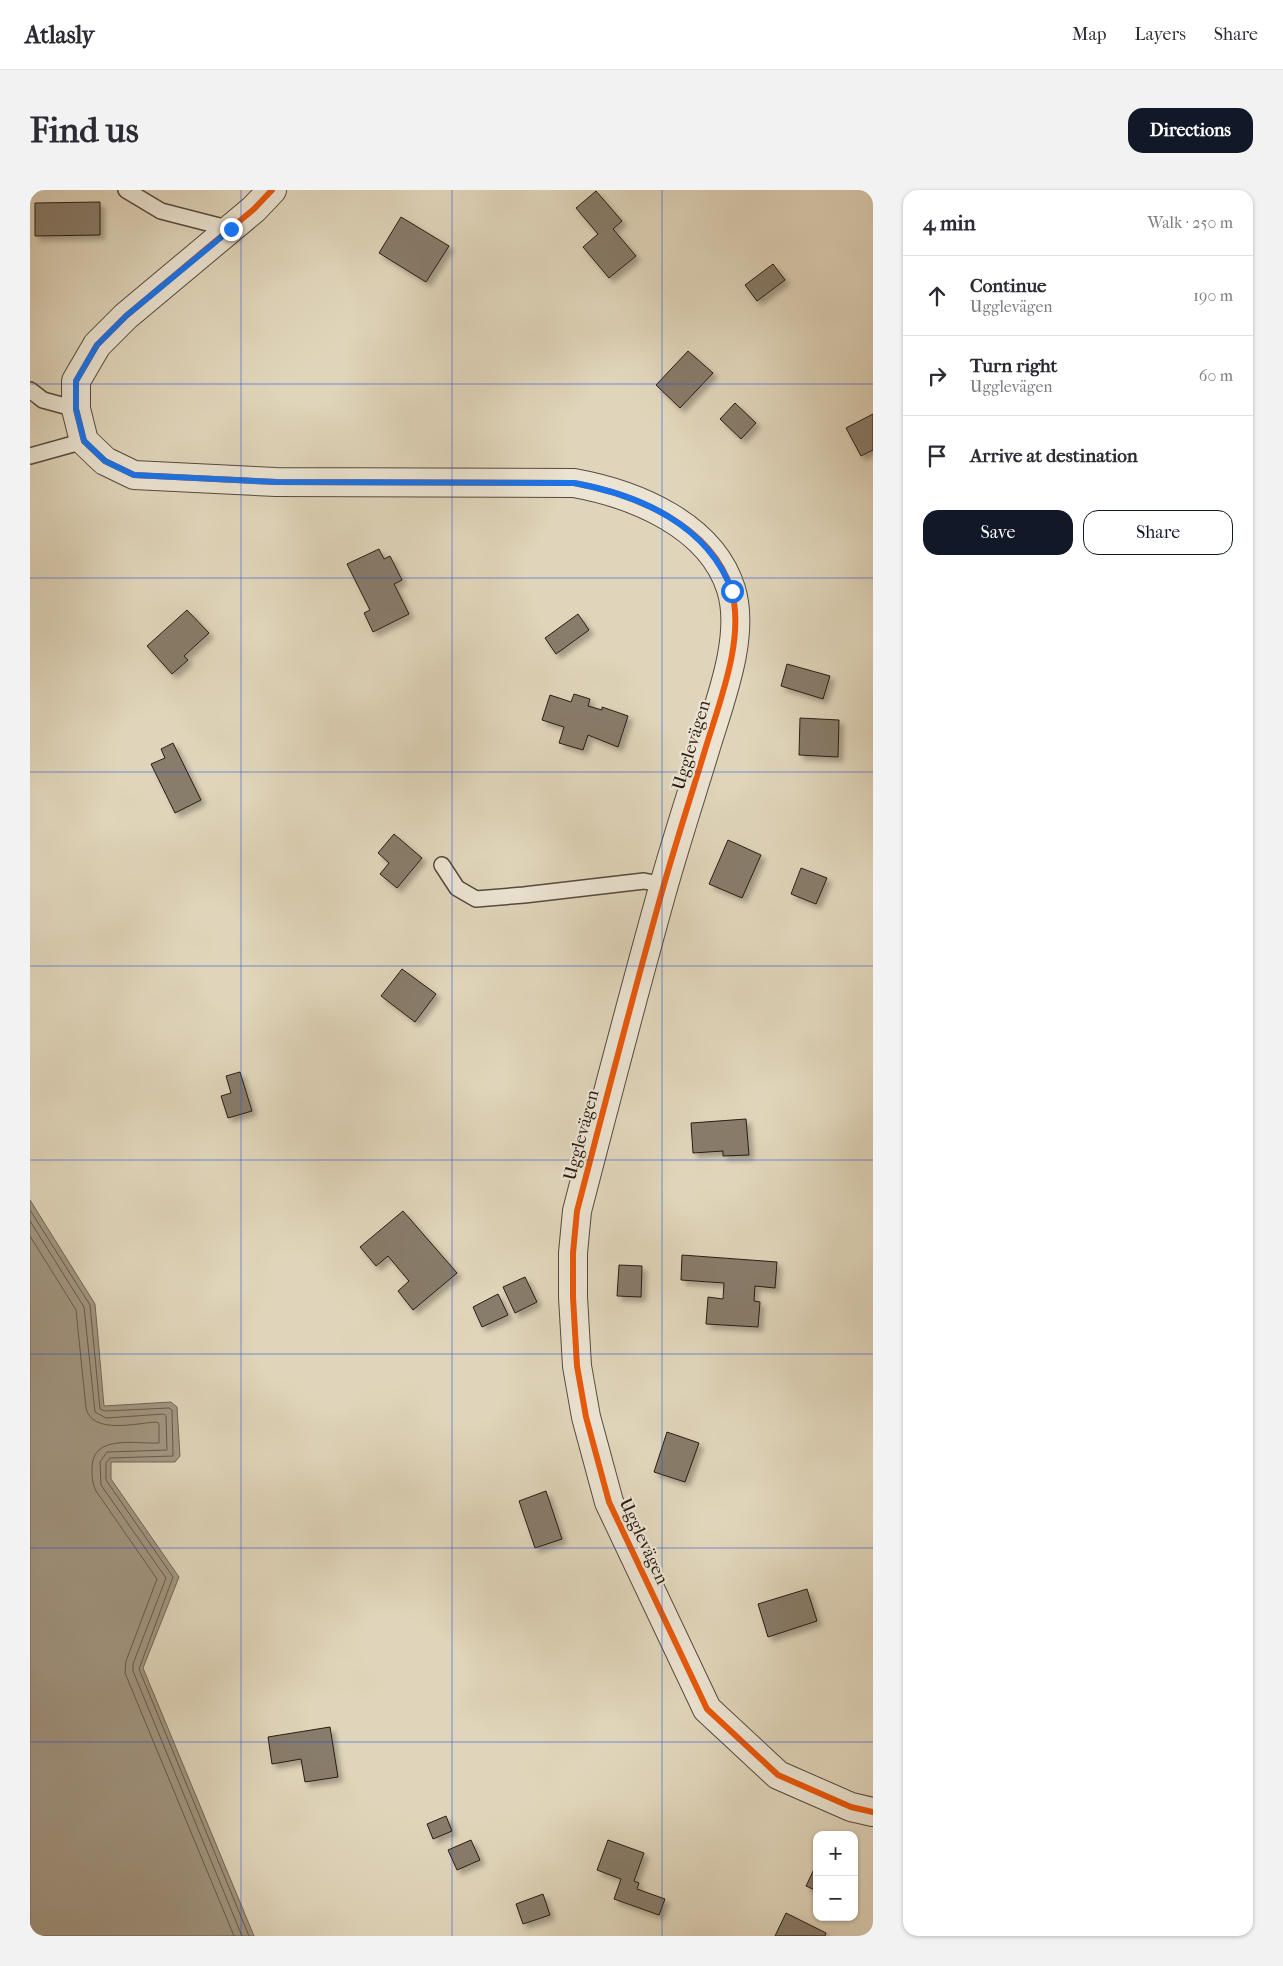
<!DOCTYPE html>
<meta charset="utf-8">
<style>
:root{--surface:#fff;--page:#f2f2f3;--text:#2b2b33;--muted:#7c7c81;--line:#e1e1e2;--accent:#111827}
body{margin:0;font-family:"IM FELL French Canon",serif;background:var(--page);color:var(--text)}
.controls{position:absolute;right:15px;bottom:15px;display:grid;overflow:hidden;border-radius:10px;box-shadow:0 1px 4px #0004}
.controls button{width:45px;height:45px;display:grid;place-items:center;padding:0;border:0;border-bottom:1px solid var(--line);background:var(--surface);color:var(--text);font:25px sans-serif}
.stop{position:absolute;width:15px;height:15px;margin:-11px;border:4px solid #1a73e8;border-radius:50%;background:#fff}
.stop.end{background:#1a73e8;border-color:#fff;box-shadow:0 1px 5px #0008}
.list{margin:0;padding:0;list-style:none}
h2{display:flex;justify-content:space-between;align-items:center;height:65px;margin:0;padding:0 20px;font-size:21px}
h2 small{font-size:16px;font-weight:400;color:var(--muted)}
.list li{display:grid;grid-template-columns:32px 1fr auto;gap:15px;align-items:center;box-sizing:border-box;height:80px;padding:0 20px;border-top:1px solid var(--line)}
.list b{display:block;font-size:19px;white-space:nowrap}
.list p{margin:0;font-size:16px;white-space:nowrap;color:var(--muted)}
.list em{font-size:16px;font-style:normal;color:var(--muted)}
.actions{display:flex;gap:10px;padding:15px 20px}
.actions a{flex:1;padding:11px 0;border:1px solid var(--accent);border-radius:15px;text-align:center;font-size:18px;color:var(--accent)}
.actions .main{background:var(--accent);color:#fff}
.icon{flex:none;width:28px;height:28px;fill:none;stroke:currentColor;stroke-width:2;stroke-linecap:round;stroke-linejoin:round}
.map{position:relative;flex:none;width:843px;height:1746px;overflow:hidden;border-radius:15px}
header{display:flex;align-items:center;gap:30px;box-sizing:border-box;height:70px;padding:0 25px;background:var(--surface);border-bottom:1px solid var(--line)}
header strong{font-size:24px}
nav{display:flex;gap:28px;margin-inline-start:auto;font-size:18px}
.intro{display:flex;align-items:center;justify-content:space-between;box-sizing:border-box;height:120px;padding:0 30px}
h1{margin:0;font-size:35px}
.button{padding:12px 22px;border-radius:15px;background:var(--accent);color:#fff;font-size:18px;font-weight:700}
main{display:flex;gap:30px;padding:0 30px}
aside{flex:1;background:var(--surface);border-radius:15px;box-shadow:0 1px 4px #0004}
.map>svg:first-child{display:block}
</style>
<header>
<strong>Atlasly</strong>
<nav><a>Map</a><a>Layers</a><a>Share</a></nav>
</header>
<div class="intro"><h1>Find us</h1><a class="button">Directions</a></div>
<main>
<div class="map">
<svg width="843" height="1746" viewBox="0 0 843 1746">
<defs>
<filter id="shadow"><feDropShadow dx="4.5" dy="4.5" stdDeviation="2.5" flood-color="#0004"/></filter>
</defs>
<rect width="100%" height="100%" fill="#e0d5ba"/>
<filter id="stains"><feTurbulence type="fractalNoise" baseFrequency=".004" numOctaves="4"/><feColorMatrix values="0 0 0 0 .2 0 0 0 0 .09 0 0 0 0 .02 0 0 0 .5 -.17"/></filter>
<radialGradient id="worn" r=".72"><stop offset=".6" stop-color="#630" stop-opacity="0"/><stop offset="1" stop-color="#630" stop-opacity=".3"/></radialGradient>
<path fill="#a29682" stroke="#726556" d="M0,1010l65,104 9,102 67,-4 6,5 3,49 -5,6h-64v17l68,98 -36,91 111,268h-224z"/>
<g fill="none" stroke-linecap="round" stroke-linejoin="round">
<path stroke="#66594b" stroke-width="1" d="M0,1020l60,95 10,104 5,2 64,-3 3,2 1,46 -63,2 -4,5v17l67,97 -34,92 110,267
M0,1031l54,86 11,105 11,6 58,-4 2,2 1,34 -60,2 -7,10 1,23 65,93 -33,86v7l109,265
M0,1046l46,74 10,98c6,27 50,15 71,14l2,2v19c-24,1 -67,-9 -67,25 0,8 0,15 4,23l61,88 -31,82 -1,12 109,263"/>
</g>
<path fill="#887c6a" stroke="#291c14" filter="url(#shadow)" d="M566,1l26,30 -9,8 23,27 -27,22 -26,-31 15,-13 -22,-26z
M70,12v33l-65,1v-33z
M371,27l48,29 -23,36 -47,-29z
M743,74l12,16 -28,21 -12,-16z
M658,161l25,22 -33,35 -24,-23z
M705,213l21,20 -15,16 -21,-20z
M843,224v36l-12,6 -15,-28z
M349,359l5,10 6,-3 12,24 -8,4 15,30 -36,18 -9,-19 6,-3 -23,-46z
M157,420l22,23 -25,23 4,4 -16,14 -25,-28z
M548,424l11,16 -33,24 -11,-16z
M757,474l43,12 -7,23 -42,-13z
M544,504l16,5 -2,7 14,4v-3l26,9 -10,31 -30,-12 -5,15 -24,-7 5,-16 -22,-7 8,-25 21,7z
M770,528l39,2 -1,37 -39,-2z
M143,553l28,57 -26,13 -24,-49 14,-6 -4,-9z
M364,644l28,24 -25,30 -17,-14 9,-11 -11,-10z
M698,650l33,15 -19,43 -33,-14z
M771,678l26,10 -11,26 -25,-10z
M372,779l34,25 -21,28 -34,-26z
M210,882l12,39 -24,7 -7,-22 10,-3 -5,-17z
M716,929l3,36 -26,1v-5l-30,2 -2,-30z
M373,1021l54,62 -44,37 -15,-19 11,-10 -21,-25 -12,10 -16,-19z
M652,1065l95,7 -2,26 -20,-2 -1,15 6,1 -2,25 -52,-3 2,-27 15,2 1,-16 -43,-3z
M589,1075l23,1 -1,31 -24,-1z
M495,1087l12,25 -22,11 -12,-26z
M468,1104l10,21 -26,12 -9,-20z
M637,1242l32,11 -14,39 -31,-10z
M516,1301l16,48 -27,9 -16,-47z
M777,1399l10,32 -49,16 -10,-33z
M300,1537l8,50 -33,5 -4,-23 -29,5 -4,-27z
M416,1626l6,15 -19,8 -6,-15z
M441,1650l9,20 -23,10 -9,-20z
M578,1650l36,13 -10,28 5,2 -2,6 28,10 -6,16 -45,-16 7,-20 -24,-9z
M787,1673v28l-11,-5z
M513,1704l7,21 -27,9 -7,-20z
M756,1723l40,20 -1,3h-50z"/>
<g fill="none" stroke-linecap="round" stroke-linejoin="round">
<g stroke="#574a3e" stroke-width="18">
<path id="lane" d="M96,0l35,21 70,18
M0,200l13,10 33,9
M0,266l54,-15
M412,675l15,23 19,11 48,-4 120,-14 20,4"/>
</g>
<g stroke="#574a3e" stroke-width="30">
<path id="street" d="M242,0l-18,19 -128,107 -29,29 -21,36v28l8,32 21,20 29,14 142,7 298,1c61,11 137,42 157,106 15,48 -12,114 -26,161 -14,46 -29,92 -42,138 -30,107 -58,215 -86,323l-4,42v44l4,69 9,51 23,85 98,207 71,66 73,32 22,5"/>
</g>
<use href="#lane" stroke="#ebe4d2" stroke-width="15"/>
<use href="#street" stroke="#ebe4d2" stroke-width="28"/>
<g stroke="#ebe4d2" stroke-width="9">
<path id="cycleway" d="M242,0l-18,19 -128,107 -29,29 -21,36v28l8,32 21,20 29,14 142,7 298,1c61,11 137,42 157,106 15,48 -12,114 -26,161 -14,46 -29,92 -42,138 -30,107 -58,215 -86,323l-4,42v44l4,69 9,51 23,85 98,207 71,66 73,32 22,5"/>
</g>
<use href="#cycleway" stroke="#e8590c" stroke-width="6"/>
</g>
<g fill="none" stroke-linecap="round" stroke-linejoin="round">
<path stroke="#1a73e8" stroke-width="6" d="M201,39l-105,87 -29,29 -21,36v28l8,32 21,20 29,14 142,7 298,1c66,12 134,42 158,108"/>
</g>
<path fill="none" stroke="#1d4ed8" stroke-width="1" stroke-opacity="0.55" d="M211,0v1746M422,0v1746M632,0v1746M0,194h843M0,388h843M0,582h843M0,776h843M0,970h843M0,1164h843M0,1358h843M0,1552h843"/>
<g text-anchor="middle" stroke-width="4.5" stroke-linejoin="round" paint-order="stroke">
<g font-size="18" fill="#291c14" stroke="#ebe4d2">
<text transform="translate(661 555) rotate(-73)" y="6">Ugglevägen</text>
<text transform="translate(551 945) rotate(-75)" y="6">Ugglevägen</text>
<text transform="translate(614 1351) rotate(65)" y="6">Ugglevägen</text>
</g>
</g>
<rect width="100%" height="100%" filter="url(#stains)"/>
<rect width="100%" height="100%" fill="url(#worn)"/>
</svg>
<div class="controls">
<button>+</button>
<button>−</button>
</div>
<div class="stop" style="left:702px;top:401px"></div>
<div class="stop end" style="left:201px;top:39px"></div>
</div>
<aside>
<h2>4 min<small>Walk · 250 m</small></h2>
<ul class="list">
<li><svg class="icon" aria-label="ahead" viewBox="0 0 24 24"><path d="M12 20V5M6 11l6-6 6 6"/></svg><div><b>Continue</b><p>Ugglevägen</p></div><em>190 m</em></li>
<li><svg class="icon" aria-label="right" viewBox="0 0 24 24"><path d="M7 20v-9h11M14 6l5 5-5 5"/></svg><div><b>Turn right</b><p>Ugglevägen</p></div><em>60 m</em></li>
<li><svg class="icon" aria-label="arrive" viewBox="0 0 24 24"><path d="M6 21V4h12l-3 4 3 4H6"/></svg><div><b>Arrive at destination</b></div></li>
</ul>
<div class="actions"><a class="main">Save</a><a>Share</a></div>
</aside>
</main>
